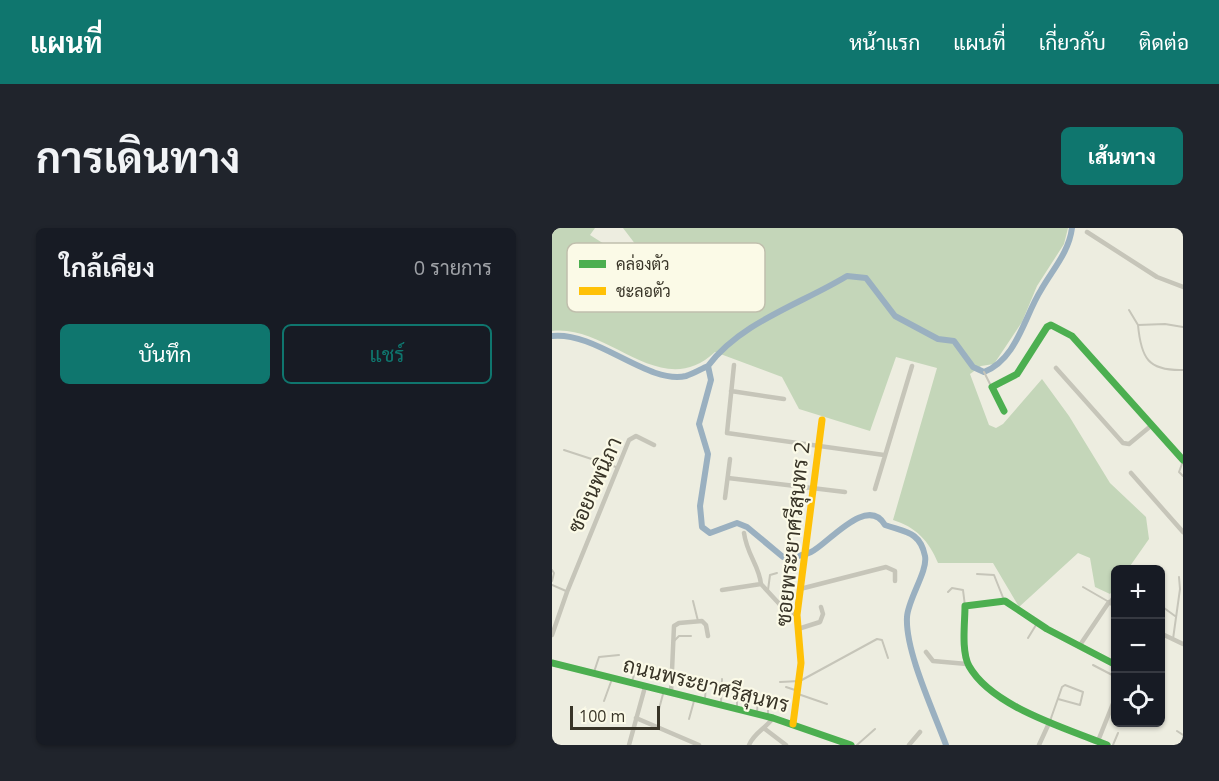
<!DOCTYPE html>
<html lang="th">
<meta charset="utf-8">
<style>
:root{--surface:#171b24;--page:#20242c;--text:#f1f3f6;--muted:#9ea1a6;--line:#363941;--accent:#0f766e}
body{margin:0;font-family:"Open Sans",Sarabun,sans-serif;background:var(--page);color:var(--text)}
.controls{position:absolute;right:18px;bottom:18px;display:grid;overflow:hidden;border-radius:9px;box-shadow:0 2px 4px #0004}
.controls button{width:54px;height:54px;display:grid;place-items:center;padding:0;border:0;border-bottom:2px solid var(--line);background:var(--surface);color:var(--text);font:30px sans-serif}
.scale{position:absolute;left:18px;bottom:15px;width:90px;box-sizing:border-box;padding-left:6px;border:3px solid #383427;border-top:0;font-size:16px;line-height:21px;white-space:nowrap;color:#383427;-webkit-text-stroke:4px #fbfae7;paint-order:stroke}
.list{margin:0;padding:0;list-style:none}
h2{display:flex;justify-content:space-between;align-items:center;height:78px;margin:0;padding:0 24px;font-size:26px}
h2 small{font-size:20px;font-weight:400;color:var(--muted)}
.actions{display:flex;gap:12px;padding:18px 24px}
.actions a{flex:1;padding:14px 0;border:2px solid var(--accent);border-radius:9px;text-align:center;font-size:21px;color:var(--accent)}
.actions .main{background:var(--accent);color:#fff}
.icon{flex:none;width:33px;height:33px;fill:none;stroke:currentColor;stroke-width:2;stroke-linecap:round;stroke-linejoin:round}
.map{position:relative;flex:none;width:631px;height:517px;overflow:hidden;border-radius:9px}
header{display:flex;align-items:center;gap:36px;box-sizing:border-box;height:84px;padding:0 30px;background:var(--accent);color:#fff}
header strong{font-size:28px}
nav{display:flex;gap:33px;margin-inline-start:auto;font-size:21px}
.intro{display:flex;align-items:center;justify-content:space-between;box-sizing:border-box;height:144px;padding:0 36px}
h1{margin:0;font-size:42px}
.button{padding:15px 27px;border-radius:9px;background:var(--accent);color:#fff;font-size:21px;font-weight:700}
main{display:flex;gap:36px;padding:0 36px}
aside{flex:1;background:var(--surface);border-radius:9px;box-shadow:0 2px 4px #0004}
.map>svg:first-child{display:block}
</style>
<header>
<strong>แผนที่</strong>
<nav><a>หน้าแรก</a><a>แผนที่</a><a>เกี่ยวกับ</a><a>ติดต่อ</a></nav>
</header>
<div class="intro"><h1>การเดินทาง</h1><a class="button">เส้นทาง</a></div>
<main>
<aside>
<h2>ใกล้เคียง<small>0 รายการ</small></h2>
<ul class="list">
</ul>
<div class="actions"><a class="main">บันทึก</a><a>แชร์</a></div>
</aside>
<div class="map">
<svg width="631" height="517" viewBox="0 0 631 517">
<rect width="100%" height="100%" fill="#edede0"/>
<path fill="#c4d6b9" d="M0,0h43l-5,7 41,26 8,-12 -16,-21h445l-4,16 -27,42 -15,36 -28,42 -13,2 -11,8 19,51 7,3 7,-4 39,-45 27,37 41,67 36,34 3,22 -21,30h-12l-1,18 -5,7 -15,-7 -5,-29 -12,-5 -59,54 -26,-44h-55c-9,-22 -22,-36 -45,-43l44,-152 -41,-11 -26,74 -71,-22 -17,-32 -67,-25c-54,51 -106,-28 -163,-21z"/>
<g fill="none" stroke-linecap="round" stroke-linejoin="round">
<path stroke="#9ab0c0" stroke-width="6" d="M0,108c44,-5 96,49 134,40 7,-2 15,-7 22,-10
M394,517c-12,-33 -41,-94 -39,-128 1,-18 21,-46 18,-61 -5,-25 -21,-24 -40,-31 -18,-31 -58,20 -74,27 -8,4 -19,5 -28,5l-36,-30 -10,-4 -27,10 -8,-6 -2,-21 8,-52 -9,-30 12,-44 -3,-14c33,-44 93,-62 139,-90l19,2 29,38 43,23 16,2 19,26 11,5c33,-13 40,-55 57,-82 12,-21 28,-38 31,-62"/>
<path stroke="#c6c5b9" stroke-width="2" d="M577,82l9,15
M631,99l-18,-3 -27,1c3,33 10,46 45,45
M432,144l7,14
M12,222l52,17
M631,233l-4,11 4,4
M0,342l2,3 -2,8
M425,346l17,1 10,25
M0,357l14,6
M531,359l26,15 7,-10
M216,362l2,-15 7,-2
M396,364l4,-4 11,2 2,16
M141,373l5,20
M608,377l15,11
M476,410l8,-13
M621,411l7,-50 -1,-12
M122,413l5,-5h12
M541,437l23,12
M42,444l5,-15 20,-2
M80,453l6,-17
M228,454l20,-1 77,-42 5,1 6,18
M234,459l9,3
M246,466l29,10
M153,470l1,-12
M52,473l8,-22
M169,475l1,-24
M185,478v-24
M107,481l4,-15
M205,484l1,-12
M216,488v-15
M137,491l5,-18
M498,493l12,-34 3,-2 18,7 -3,13 -22,-6
M625,503l6,4
M305,517l18,-16
M561,517l5,-12"/>
<path stroke="#c6c5b9" stroke-width="4.5" d="M535,4l70,45 26,10
M182,137l-7,68 157,22
M504,140l67,75 6,1 23,-19
M179,163l53,8
M579,245l52,59
M176,250l117,14
M323,261l37,-123
M173,270l5,-39
M192,305c3,22 15,32 17,51
M248,361l86,-22 9,4v10
M170,362l39,-6 23,25 13,6
M246,401l22,-7 3,-8 -2,-7
M608,405l23,11
M0,407l15,-43 62,-152 7,-4 18,9
M528,417l29,-43 7,4
M374,424l7,9 34,3
M119,465l3,-67 5,-3 23,-2 4,4 2,11
M84,490l63,27
M213,501l21,16
M546,513l18,-45
M77,517l16,-58
M197,517c5,-12 17,-17 24,-27
M357,517l11,-13
M487,517l11,-24"/>
<path stroke="#4caf50" stroke-width="7" d="M452,183l-12,-24 25,-13 30,-47 4,-2 21,11 111,124
M0,435l221,55 78,27
M555,517c-41,-17 -115,-38 -138,-79 -8,-15 -4,-43 -4,-60l40,-5 42,28 69,36"/>
<path stroke="#ffc107" stroke-width="7" d="M241,496l8,-61 -4,-48 25,-195"/>
</g>
<g text-anchor="middle" stroke-width="4.5" stroke-linejoin="round" paint-order="stroke">
<g font-size="21" fill="#383427" stroke="#fbfae7">
<text transform="translate(43 257) rotate(-66)" y="7">ซอยนพนิภา</text>
<text transform="translate(241 306) rotate(-84)" y="7">ซอยพระยาศรีสุนทร 2</text>
<text transform="translate(154 457) rotate(14)" y="7">ถนนพระยาศรีสุนทร</text>
</g>
</g>
<rect x="15" y="15" width="198" height="69" rx="9" fill="#fbfae7" stroke="#c0bfad" stroke-width="1.5"/>
<rect x="27" y="32" width="27" height="8" fill="#4caf50"/>
<rect x="27" y="59" width="27" height="8" fill="#ffc107"/>
<g font-size="16" fill="#383427">
<text x="64" y="42">คล่องตัว</text>
<text x="64" y="69">ชะลอตัว</text>
</g>
</svg>
<div class="controls">
<button>+</button>
<button>−</button>
<button><svg class="icon" aria-label="locate" viewBox="0 0 24 24"><circle cx="12" cy="12" r="6"/><path d="M12 2v4M12 18v4M2 12h4M18 12h4"/></svg></button>
</div>
<div class="scale">100 m</div>
</div>
</main>
